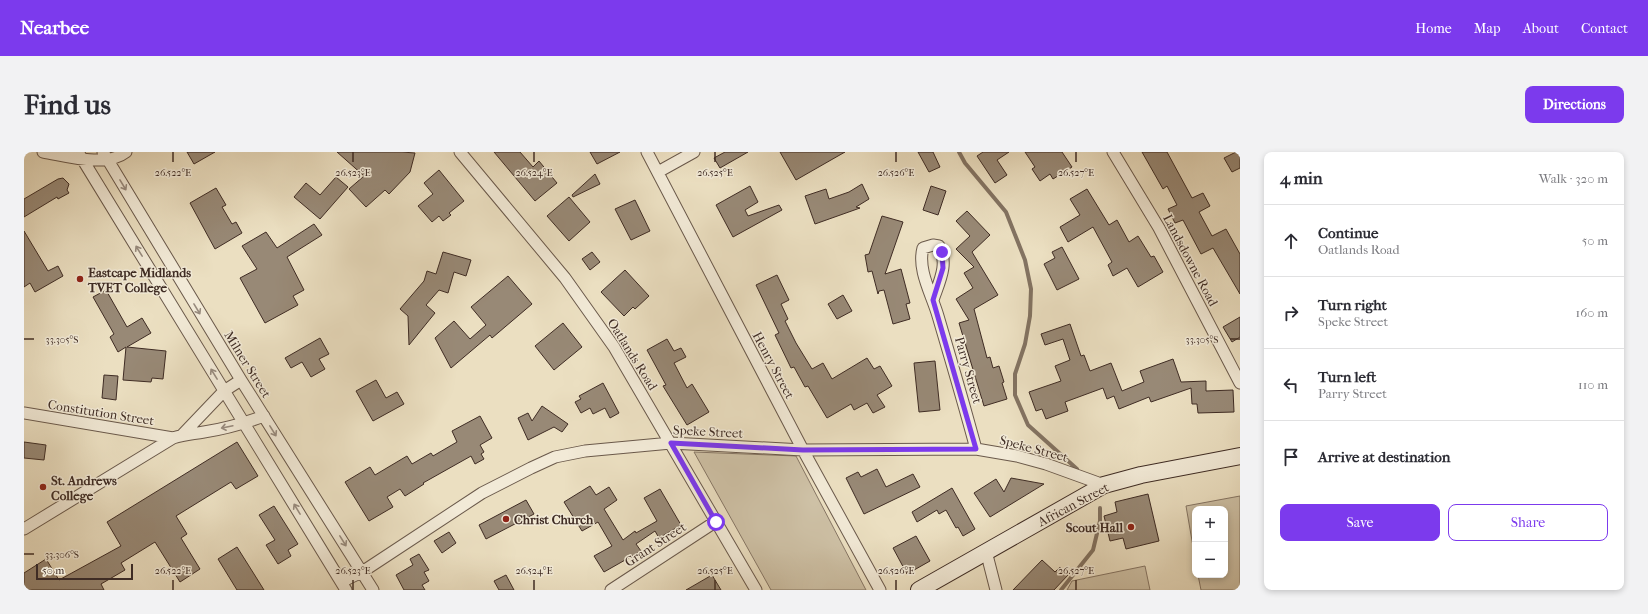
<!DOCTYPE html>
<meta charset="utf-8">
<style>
:root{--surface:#fff;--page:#f2f2f3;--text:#2b2b33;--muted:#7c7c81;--line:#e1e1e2;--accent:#7c3aed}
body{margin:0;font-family:"IM FELL French Canon",serif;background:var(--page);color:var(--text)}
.controls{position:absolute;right:12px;bottom:12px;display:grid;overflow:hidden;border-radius:8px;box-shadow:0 2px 6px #0003}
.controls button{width:36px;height:36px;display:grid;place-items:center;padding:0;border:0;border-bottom:1px solid var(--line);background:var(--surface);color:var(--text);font:20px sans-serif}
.scale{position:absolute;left:12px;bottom:10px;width:97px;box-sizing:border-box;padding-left:4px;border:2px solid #3f2c24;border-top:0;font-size:11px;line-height:14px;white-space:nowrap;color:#3f2c24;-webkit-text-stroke:3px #f2ead7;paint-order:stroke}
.stop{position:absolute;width:12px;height:12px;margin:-9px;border:3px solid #7c3aed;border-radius:50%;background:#fff}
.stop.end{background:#7c3aed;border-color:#fff;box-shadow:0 1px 4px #0008}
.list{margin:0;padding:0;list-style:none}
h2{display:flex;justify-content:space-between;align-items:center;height:52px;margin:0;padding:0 16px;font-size:17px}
h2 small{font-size:13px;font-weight:400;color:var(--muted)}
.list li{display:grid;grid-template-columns:26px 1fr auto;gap:12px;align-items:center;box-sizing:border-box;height:72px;padding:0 16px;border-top:1px solid var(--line)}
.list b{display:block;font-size:15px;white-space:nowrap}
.list p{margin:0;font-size:13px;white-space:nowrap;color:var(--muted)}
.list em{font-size:13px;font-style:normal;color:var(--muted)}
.actions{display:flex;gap:8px;padding:12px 16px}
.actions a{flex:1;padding:9px 0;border:1px solid var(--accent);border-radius:8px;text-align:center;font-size:14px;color:var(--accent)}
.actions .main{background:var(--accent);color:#fff}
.icon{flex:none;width:22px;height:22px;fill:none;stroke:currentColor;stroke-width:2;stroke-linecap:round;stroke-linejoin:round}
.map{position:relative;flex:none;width:1216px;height:438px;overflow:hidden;border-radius:8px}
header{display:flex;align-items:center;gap:24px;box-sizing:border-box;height:56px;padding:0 20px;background:var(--accent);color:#fff}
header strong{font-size:19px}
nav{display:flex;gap:22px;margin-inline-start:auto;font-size:14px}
.intro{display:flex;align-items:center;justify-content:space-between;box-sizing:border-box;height:96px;padding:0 24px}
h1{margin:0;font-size:28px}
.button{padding:10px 18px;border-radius:8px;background:var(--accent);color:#fff;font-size:14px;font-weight:700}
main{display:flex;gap:24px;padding:0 24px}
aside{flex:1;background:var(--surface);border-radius:8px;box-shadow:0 2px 6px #0003}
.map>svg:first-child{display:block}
</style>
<header>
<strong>Nearbee</strong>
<nav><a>Home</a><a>Map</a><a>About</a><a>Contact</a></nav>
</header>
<div class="intro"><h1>Find us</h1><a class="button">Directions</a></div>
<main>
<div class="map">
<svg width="1216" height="438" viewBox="0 0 1216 438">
<rect width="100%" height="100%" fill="#ebdfc1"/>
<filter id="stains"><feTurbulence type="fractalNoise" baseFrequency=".005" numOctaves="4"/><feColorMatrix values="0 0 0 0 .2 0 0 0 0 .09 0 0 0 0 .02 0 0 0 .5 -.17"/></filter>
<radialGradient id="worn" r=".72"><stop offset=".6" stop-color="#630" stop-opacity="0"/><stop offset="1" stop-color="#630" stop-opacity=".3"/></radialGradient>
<path fill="#cec1a6" stroke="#867665" d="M670,300l102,4 70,134h-95z
M1216,344v94h-39l-3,-15h27v-66h-30v49l-9,-52z
M1121,414l5,24h-83l5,-9z"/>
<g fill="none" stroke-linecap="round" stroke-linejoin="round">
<path stroke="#837362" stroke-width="4" d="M935,0l6,11 41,49 19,48 6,29 -1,27 -5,28 -10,30v21l13,30 49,44
M1037,438l32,-40 7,-29v-13"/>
</g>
<path fill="#988976" stroke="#3f2c24" d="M163,0h28l-21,12z
M313,0h65l13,1 -5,19 -21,22 -4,-4 -19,17 -17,-18 15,-13z
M470,0h26l13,15 6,-6 18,22 -22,18z
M566,0h30l-23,12z
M701,0h23l-28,16 -6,-10z
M756,0h65l-49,28z
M894,0h15l7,15 -11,5z
M959,0h26l-12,8 10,15 -12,8 -18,-27z
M1001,0h37l10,15 -19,12 -3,-5 -10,7 -8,-12 3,-2z
M1118,0h25l25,46 11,-5 7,13 -11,6 13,24 14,-7 14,25v40l-27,-46 -12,6 -18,-34 -8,3 -7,-14 9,-4 -10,-19 -4,3z
M1212,0h4v16l-8,4 -8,-14z
M415,18l25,31 -15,12 2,2 -8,6 -4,-5 -7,6 -14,-16 15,-12 -9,-11z
M571,22l5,10 -27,13 -1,-2z
M312,25l12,10 -28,32 -26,-22 12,-14 14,12z
M39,26l6,6 -2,6 2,3 -11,6 -1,-2 -33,20v-18l34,-20z
M838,32l7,15 -13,8 4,1 -45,16 -10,-28 21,-7 3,10 20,-7z
M726,34l8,16 -13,8 3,6 31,-11 3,5 -49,27 -17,-32z
M907,34l15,5 -8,24 -15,-5z
M192,36l10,17 -4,2 10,17 4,-2 6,11 -27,16 -25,-46z
M1063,37l22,36 8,-5 12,22 9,-6 13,21 3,-1 9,16 -25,15 -11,-19 -14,8 -5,-11 4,-3 -19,-35 -25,15 -8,-15 20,-12 -10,-16z
M545,45l21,25 -21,19 -22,-25z
M611,48l15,31 -19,9 -16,-31z
M943,59l23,24 -18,17 26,43 -24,14 13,49 3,-1 3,11 6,-2 5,16 -2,1 5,16 -23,7 -25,-83 10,-3 -13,-21 17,-11 -9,-15 10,-6 -18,-18 14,-13 -14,-15z
M858,64l21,6 -18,52 16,-5 9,34 -4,1 4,15 -17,5 -9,-34 -5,1 -1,3 -6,-23 -4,1 -3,-17 4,-1z
M290,72l8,11 -35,22 17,33 -11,6 5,9 -33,18 -25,-45 17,-9 -15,-23 24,-14 11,16z
M0,79l24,40 10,-5 5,10 -28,16 -5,-9 -6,4z
M1038,95l17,32 -22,11 -13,-26 11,-6 -3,-6z
M419,100l28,8 -5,16 -12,-4 -6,21 -9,-3 -13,15 9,8 -26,32 -1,-29 -8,-7 24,-28 3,-10 9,3z
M568,100l8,10 -10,8 -8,-11z
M601,118l24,26 -14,13 -2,-2 -9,9 -23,-24z
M753,123l12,25 -8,4 7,15 -3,2 11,22 16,26 11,-6 9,16 35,-21 7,11 6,-3 12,20 -15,9 8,12 -12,6 -6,-10 -13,7 -3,-6 -24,14 -19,-32 -3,1 -11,-20 -3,1 -16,-33 4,-2 -23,-48z
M484,124l24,28 -40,34 -2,-3 -39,33 -16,-30 19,-17 16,18 16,-14 -15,-18z
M82,138l21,37 15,-9 9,15 -24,14 39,4 -3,28 -11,-1 -1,4 -28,-2 3,-33 -8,5 -8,-15 4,-3 -21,-37z
M819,143l9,16 -15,8 -9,-15z
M1216,165v20l-8,5 -9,-15z
M539,171l19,24 -28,23 -19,-24z
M1046,172l11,32 3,-1 6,16 21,-8 11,28 22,-9 -4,-11 33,-12 8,23 25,-1v10l27,-1 1,22 -36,1 -1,-9h-5l-1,-16 -40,14 -2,-5 -30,12 -5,-13 -7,3 -4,-11 -38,14 3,9 -22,8 -4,-10 -6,2 -7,-19 32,-11 -6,-15 15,-6 -7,-21 -18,6 -4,-11z
M296,186l9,16 -10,5 6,10 -14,8 -9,-15 -11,6 -6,-10z
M643,187l7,12 7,-3 5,9 -12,6 13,25 5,-4 17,28 -22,13 -24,-39 3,-1 -19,-35z
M911,209l5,49 -21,2 -5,-49z
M80,223l14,1 -2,24 -14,-2z
M352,228l10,18 11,-6 7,12 -31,17 -17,-30z
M579,231l16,30 -9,5 -5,-10 -12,6 -3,-6 -9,5 -6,-11 6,-3 -2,-3z
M518,254l26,18 -6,8 -8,-5 -26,13 -10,-22 10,-5 4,8z
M456,264l12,22 -12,7 4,7 -3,2 3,5 -9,5 -4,-8 -48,27 1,1 -19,12 -5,-7 -13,8 6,10 -24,14 -24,-39 25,-15 5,8 32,-19 5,8 19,-11 2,3 24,-14 -5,-11z
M0,290l22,3 -2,15 -20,-2z
M213,290l21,34 -22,13 -5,-7 -55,34 11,18 -6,4 19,31 -20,13 -25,-40 -34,21 4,7 -24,14 3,6h-80v-17l22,-14 13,21 62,-34 -14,-24z
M853,317l9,18 27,-13 7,13 -56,27 -18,-36 12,-6 3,5z
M987,326l33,6 -54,33 -16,-24 22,-14 8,13z
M566,334l6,9 13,-8 8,13 -13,9 19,31 12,-9 1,2 21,-12 -13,-23 16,-9 21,36 -22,13 -4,-7 -19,13 5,7 -37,21 -10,-16 18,-10 -14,-24 -16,9 -18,-29z
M928,336l23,41 -12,7 -5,-9 -2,1 -10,-18 -7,4 -2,-4 -20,12 -5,-10z
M1124,342l11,47 -33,8 -3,-11 -13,3 -6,-25 13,-4 -2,-10z
M502,348l8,14 -48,25 -7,-14z
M250,354l24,38 -10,6 3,6 -13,8 -12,-19 9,-5 -16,-25z
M425,380l7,11 -14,10 -8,-12z
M892,384l14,25 -23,13 -14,-26z
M213,395l17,27 10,16h-27l-19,-31z
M395,402l10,16 -5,2 5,9 -7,4 3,5h-21l-8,-15 17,-10 -3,-6z
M1018,408l13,12 5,-5 8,8 -14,15h-41z
M482,423l8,15h-15l-5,-9z
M688,423l9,15h-35z"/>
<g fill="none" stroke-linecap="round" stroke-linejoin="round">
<g stroke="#6a594b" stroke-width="13">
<path id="street" d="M19,0c24,4 63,16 83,0
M54,0l268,438
M79,0l138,228 132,210
M436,0l105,126 49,69 142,243
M623,0l156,298 77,140
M1089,0l46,76 81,155
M634,20l36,-20
M909,148c6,-18 16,-36 6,-54l-6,-1 -10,3c-6,22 9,47 15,68 13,44 26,88 38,133
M0,261l149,25
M159,282l41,-43 17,-11
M0,377l149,-91c11,-4 20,-4 31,-6 20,-3 41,-9 60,-16
M962,399l10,39
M317,430l21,-10 120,-79 49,-25 24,-11 30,-6 86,-8 132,7 173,-1 41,7 29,8 58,21
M587,438l104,-68"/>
</g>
<g stroke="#3f2c24" stroke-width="18">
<path id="secondary" d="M895,438l185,-105 37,-10 99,-19"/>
</g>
<use href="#street" stroke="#f2ead7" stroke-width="11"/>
<use href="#secondary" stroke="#f2ead7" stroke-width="16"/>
</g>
<defs><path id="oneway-shaft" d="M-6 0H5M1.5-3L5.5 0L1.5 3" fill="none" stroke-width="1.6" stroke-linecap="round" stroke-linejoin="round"/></defs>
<g stroke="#988b7e">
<use href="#oneway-shaft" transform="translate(99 33) rotate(59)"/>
<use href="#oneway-shaft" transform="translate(115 99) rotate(-122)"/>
<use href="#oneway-shaft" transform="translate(173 157) rotate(59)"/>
<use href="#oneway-shaft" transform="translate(190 222) rotate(-122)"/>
<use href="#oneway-shaft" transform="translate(203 275) rotate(168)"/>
<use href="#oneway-shaft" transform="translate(249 279) rotate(58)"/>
<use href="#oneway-shaft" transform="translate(273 357) rotate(-121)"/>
<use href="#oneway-shaft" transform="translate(319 389) rotate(58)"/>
</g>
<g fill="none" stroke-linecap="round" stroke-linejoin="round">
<path stroke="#7c3aed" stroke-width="5" d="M692,370l-45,-79 132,7 173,-1 -43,-149 10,-32 -1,-16"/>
</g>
<path fill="none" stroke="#3f2c24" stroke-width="1.5" d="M149,0v10M329,0v10M510,0v10M691,0v10M872,0v10M1052,0v10M0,187h10M1206,187h10M0,402h10M149,428v10M329,428v10M510,428v10M691,428v10M872,428v10M1052,428v10"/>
<g fill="#8f2418" stroke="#f2ead7" stroke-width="1.5">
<circle cx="56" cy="127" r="4"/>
<circle cx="19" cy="335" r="4"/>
<circle cx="482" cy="367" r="4"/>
<circle cx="1107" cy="375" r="4"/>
</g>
<g text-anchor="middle" stroke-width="3" stroke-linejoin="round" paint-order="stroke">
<g font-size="13" fill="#3f2c24" stroke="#f2ead7">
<text transform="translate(1167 108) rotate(62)" y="5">Landsdowne Road</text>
<text transform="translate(609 202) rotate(58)" y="5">Oatlands Road</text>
<text transform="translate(224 212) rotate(58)" y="5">Milner Street</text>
<text transform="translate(750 213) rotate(62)" y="5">Henry Street</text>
<text transform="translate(945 218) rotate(74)" y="5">Parry Street</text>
<text transform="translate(77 260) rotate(9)" y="5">Constitution Street</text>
<text transform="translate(684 279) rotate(3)" y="5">Speke Street</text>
<text transform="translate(1010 296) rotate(15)" y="5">Speke Street</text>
<text transform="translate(1049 352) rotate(-28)" y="5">African Street</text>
<text transform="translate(631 392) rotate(-33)" y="5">Grant Street</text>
</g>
<g font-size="13" font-weight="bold" fill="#3f2c24" stroke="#f2ead7" text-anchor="start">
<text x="64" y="125">Eastcape Midlands<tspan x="64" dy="15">TVET College</tspan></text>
<text x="27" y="333">St. Andrews<tspan x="27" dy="15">College</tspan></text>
<text x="490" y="372">Christ Church</text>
<text x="1099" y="380" text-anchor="end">Scout Hall</text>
</g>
</g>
<g font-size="10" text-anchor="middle" fill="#3f2c24" stroke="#f2ead7" stroke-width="3" stroke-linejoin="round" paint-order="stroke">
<text x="149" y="24">26.522°E</text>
<text x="329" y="24">26.523°E</text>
<text x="510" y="24">26.524°E</text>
<text x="691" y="24">26.525°E</text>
<text x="872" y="24">26.526°E</text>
<text x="1052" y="24">26.527°E</text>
<text x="38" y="191">33.305°S</text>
<text x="1178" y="191">33.305°S</text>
<text x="38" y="406">33.306°S</text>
<text x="149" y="422">26.522°E</text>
<text x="329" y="422">26.523°E</text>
<text x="510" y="422">26.524°E</text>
<text x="691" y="422">26.525°E</text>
<text x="872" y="422">26.526°E</text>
<text x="1052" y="422">26.527°E</text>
</g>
<rect width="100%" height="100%" filter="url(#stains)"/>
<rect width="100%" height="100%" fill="url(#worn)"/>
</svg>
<div class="controls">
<button>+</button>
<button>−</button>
</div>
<div class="scale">50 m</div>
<div class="stop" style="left:692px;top:370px"></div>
<div class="stop end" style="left:918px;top:100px"></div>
</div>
<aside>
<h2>4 min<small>Walk · 320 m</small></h2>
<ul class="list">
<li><svg class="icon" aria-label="ahead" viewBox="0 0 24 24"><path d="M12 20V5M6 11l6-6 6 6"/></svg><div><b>Continue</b><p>Oatlands Road</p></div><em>50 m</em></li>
<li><svg class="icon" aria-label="right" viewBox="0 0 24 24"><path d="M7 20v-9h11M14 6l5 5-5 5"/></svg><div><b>Turn right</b><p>Speke Street</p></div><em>160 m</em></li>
<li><svg class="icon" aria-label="left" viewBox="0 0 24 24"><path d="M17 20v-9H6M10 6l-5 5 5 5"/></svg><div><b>Turn left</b><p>Parry Street</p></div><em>110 m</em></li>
<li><svg class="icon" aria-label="arrive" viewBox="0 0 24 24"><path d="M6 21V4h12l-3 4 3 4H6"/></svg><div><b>Arrive at destination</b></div></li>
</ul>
<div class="actions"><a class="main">Save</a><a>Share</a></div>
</aside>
</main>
